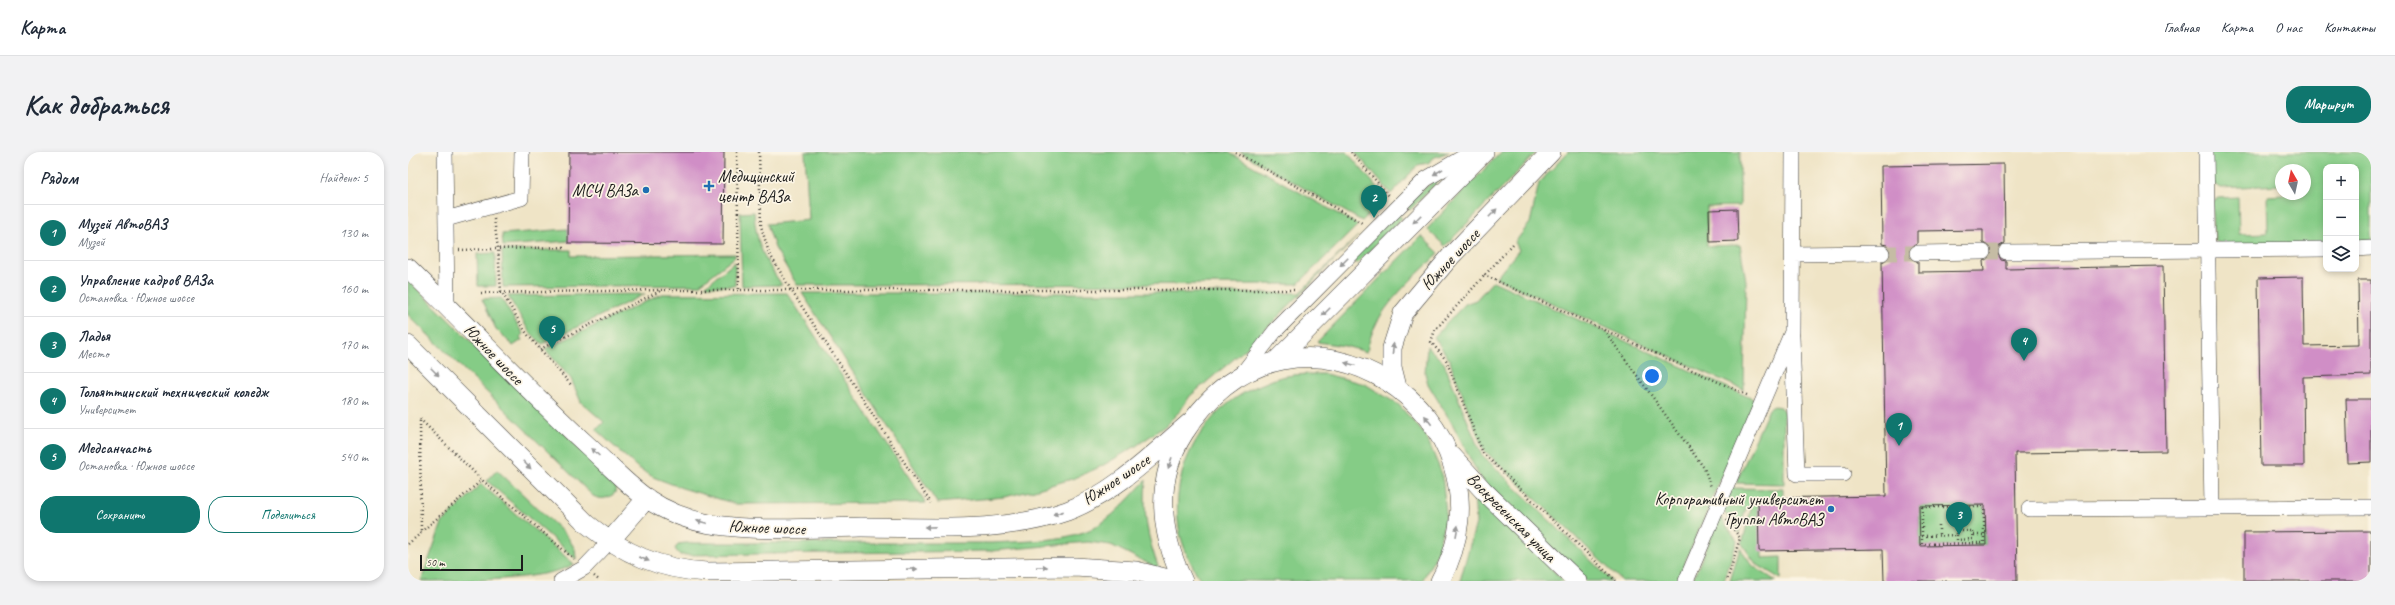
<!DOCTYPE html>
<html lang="ru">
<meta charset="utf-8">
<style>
:root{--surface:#fff;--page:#f2f2f3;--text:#1f2937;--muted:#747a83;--line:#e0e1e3;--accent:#0f766e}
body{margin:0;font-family:Caveat,sans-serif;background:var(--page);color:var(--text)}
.controls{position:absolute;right:12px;top:12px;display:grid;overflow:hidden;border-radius:8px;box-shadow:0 2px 6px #0003}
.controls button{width:36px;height:36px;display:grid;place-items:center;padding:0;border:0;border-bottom:1px solid var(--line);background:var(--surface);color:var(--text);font:20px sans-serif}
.compass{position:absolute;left:1867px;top:12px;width:36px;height:36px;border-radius:50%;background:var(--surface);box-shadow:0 2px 6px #0003;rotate:351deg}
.scale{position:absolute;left:12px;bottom:10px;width:103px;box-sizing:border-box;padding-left:4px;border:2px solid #1c1c1c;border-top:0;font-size:11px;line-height:14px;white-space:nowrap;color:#1c1c1c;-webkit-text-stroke:3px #fcf5e5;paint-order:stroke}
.you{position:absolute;left:1244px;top:224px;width:14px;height:14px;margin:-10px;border:3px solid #fff;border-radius:50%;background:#1a73e8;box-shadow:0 0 0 6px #1a73e833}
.badge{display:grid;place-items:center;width:26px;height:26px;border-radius:50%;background:var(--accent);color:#fff;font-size:13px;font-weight:700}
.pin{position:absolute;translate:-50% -33px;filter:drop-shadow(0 1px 2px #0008)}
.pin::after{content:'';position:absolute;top:21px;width:14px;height:12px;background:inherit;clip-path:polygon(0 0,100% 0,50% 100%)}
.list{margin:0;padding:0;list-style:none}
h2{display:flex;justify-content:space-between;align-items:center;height:52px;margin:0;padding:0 16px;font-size:17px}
h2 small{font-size:13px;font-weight:400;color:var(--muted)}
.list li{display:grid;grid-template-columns:26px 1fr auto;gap:12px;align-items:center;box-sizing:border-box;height:56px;padding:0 16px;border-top:1px solid var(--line)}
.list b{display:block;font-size:15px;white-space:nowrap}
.list p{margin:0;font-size:13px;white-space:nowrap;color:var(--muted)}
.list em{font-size:13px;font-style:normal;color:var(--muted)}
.actions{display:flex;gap:8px;padding:12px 16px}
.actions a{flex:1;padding:9px 0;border:1px solid var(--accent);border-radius:16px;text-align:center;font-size:14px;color:var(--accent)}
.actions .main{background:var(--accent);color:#fff}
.icon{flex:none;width:22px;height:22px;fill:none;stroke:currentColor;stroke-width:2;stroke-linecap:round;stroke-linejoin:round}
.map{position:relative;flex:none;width:1963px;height:429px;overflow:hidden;border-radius:16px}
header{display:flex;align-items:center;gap:24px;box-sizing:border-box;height:56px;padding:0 20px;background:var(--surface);border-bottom:1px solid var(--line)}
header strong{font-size:19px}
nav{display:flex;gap:22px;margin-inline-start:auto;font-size:14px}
.intro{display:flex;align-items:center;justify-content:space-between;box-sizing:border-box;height:96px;padding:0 24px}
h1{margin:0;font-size:28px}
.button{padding:10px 18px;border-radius:16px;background:var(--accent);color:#fff;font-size:14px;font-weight:700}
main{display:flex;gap:24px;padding:0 24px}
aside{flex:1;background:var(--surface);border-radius:16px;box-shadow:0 2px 6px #0003}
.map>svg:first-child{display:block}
</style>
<header>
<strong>Карта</strong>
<nav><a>Главная</a><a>Карта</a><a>О нас</a><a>Контакты</a></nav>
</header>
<div class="intro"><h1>Как добраться</h1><a class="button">Маршрут</a></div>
<main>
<aside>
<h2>Рядом<small>Найдено: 5</small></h2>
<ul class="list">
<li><span class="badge">1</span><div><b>Музей АвтоВАЗ</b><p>Музей</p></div><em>130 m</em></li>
<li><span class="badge">2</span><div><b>Управление кадров ВАЗа</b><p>Остановка · Южное шоссе</p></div><em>160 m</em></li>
<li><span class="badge">3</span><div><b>Ладья</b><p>Место</p></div><em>170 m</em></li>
<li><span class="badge">4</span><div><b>Тольяттинский технический коледж</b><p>Университет</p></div><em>180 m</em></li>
<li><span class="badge">5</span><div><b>Медсанчасть</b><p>Остановка · Южное шоссе</p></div><em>540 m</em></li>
</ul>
<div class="actions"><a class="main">Сохранить</a><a>Поделиться</a></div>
</aside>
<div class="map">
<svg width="1963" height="429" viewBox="0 0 1963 429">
<rect width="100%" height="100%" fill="#fcf5e5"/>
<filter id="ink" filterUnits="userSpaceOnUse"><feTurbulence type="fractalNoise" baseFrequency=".025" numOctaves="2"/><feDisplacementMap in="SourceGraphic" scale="8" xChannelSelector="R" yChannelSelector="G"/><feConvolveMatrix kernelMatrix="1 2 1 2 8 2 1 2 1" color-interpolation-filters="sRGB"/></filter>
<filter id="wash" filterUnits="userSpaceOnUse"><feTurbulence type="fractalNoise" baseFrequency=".012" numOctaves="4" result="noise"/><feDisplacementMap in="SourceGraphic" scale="16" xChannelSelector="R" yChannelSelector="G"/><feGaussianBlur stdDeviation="0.9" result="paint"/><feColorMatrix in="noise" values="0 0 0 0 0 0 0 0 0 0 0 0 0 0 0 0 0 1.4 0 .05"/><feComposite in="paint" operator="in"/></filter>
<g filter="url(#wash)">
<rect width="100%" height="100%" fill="#efe4c6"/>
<path fill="#85cc86" stroke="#507451" d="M397,0h423l130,73 -60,59 -501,1 -22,-37 -8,-24 42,-4z
M832,0h107l39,46 -24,23z
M947,0h94l-14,5 -7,6 -10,2 -27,29z
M1093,0h36l-92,94 -18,-17z
M1160,0h172v54l-33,1v39l33,-1 6,36 -2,109 -248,-112 23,-28 -4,-8 15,-19 9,-40z
M1801,0h162v92l-15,1v-78h-30v78l-105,-1 -6,-3 -3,-39 6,-4 20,-1 1,37 29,-1 -1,-37 38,-2v-24h-24v15l-61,3 -9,-6z
M1043,16l-41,42 -6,-6z
M346,60c2,32 10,47 28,73l-40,1 -2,-73z
M989,61l5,5 -45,46 -6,-5z
M160,77l1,12 -66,5 -1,-12z
M950,84l-110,111 -58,49 -10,15 -15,15 -29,20 -34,20 -27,12 -41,12 -30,7 -67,6 -135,-210h497z
M1013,84l18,17c-29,29 -66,57 -72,99l-22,-6 -28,-4z
M94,98h69v6l164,-2v3l-36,28 -196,2z
M87,101l1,33h-18l-1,-32z
M327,110v24h-30z
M0,128l208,204 -1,9c-8,6 -13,7 -22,3l-185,-181z
M1085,129l262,119 -78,181h-55l-139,-132 -34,-90 -15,-22 31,-33 11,-4z
M379,141l139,210 -190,1 -54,-16 -29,-11 -16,-10 -41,-37 8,-8 -23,-20 -10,-23 -26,-30 117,-55z
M237,142l-103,50 -13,-13 -21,-35z
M93,146l22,36 -3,3 2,3 -9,6 -17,-17 -14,-30z
M1019,194l17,17 37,91 131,127h-26l-100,-96 -9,-13 -24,-47 -25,-41 -3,-11z
M917,222l40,10 34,21 27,31 16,38 4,40 -9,40 -15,27h-221c-10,-17 -19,-34 -22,-53 -10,-63 28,-124 86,-145 7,-3 14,-6 21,-7 12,-2 26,-2 39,-2z
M1366,254l6,1 4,5v72l-48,-1 33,-74z
M89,318l70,66 8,13 1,10 -89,-78z
M738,328c-3,35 1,56 13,89l-48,-24 -23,-3 -96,9 -312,4 -5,-6 3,-5 7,-1h307c31,-2 82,-1 108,-19 17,-11 32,-29 46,-44z
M73,332l93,80c-28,17 -114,17 -153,17l21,-58z
M1324,336l51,1v17h-21v52l19,-1v22l-25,-15 -14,-20 9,-35 -5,-1 -7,25 -16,-23z
M1066,342l90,87h-104l16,-58z
M1577,353l1,40 -66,1 -1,-40z
M1312,365l17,24 -13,40h-32z
M1332,396l13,18 23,15h-46z"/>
<g id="blocks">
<path fill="#d08ec6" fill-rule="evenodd" d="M161,0h155l-1,92 -155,-1z
M1596,12l1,79 -7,4 -1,5 4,8 5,1v8l157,-3 3,185 -151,2 2,128h-133l-1,-32 -124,2 -1,-53 128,-2 -4,-234 8,-4 1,-5 -4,-8 -5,-1 -1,-78zM1575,78v13l7,4 2,5 -1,5 -8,4 1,10 -66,1v-10l-9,-5v-9l8,-4v-13zM1577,353l1,40 -66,1 -1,-40z
M1329,57l1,32 -28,1 -1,-32z
M1895,125l1,69 55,-1 -1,-65h13v95l-68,2 1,89h-43l-3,-188z
M1938,247h25v63l-23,1z
M1963,379v50h-127v-49z"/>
</g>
</g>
<g filter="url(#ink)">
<use href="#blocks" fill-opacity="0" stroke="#3c3a36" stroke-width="1"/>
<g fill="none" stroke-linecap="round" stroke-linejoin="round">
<path stroke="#c5bca4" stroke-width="15" stroke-dasharray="15 8" stroke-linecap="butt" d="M1575,100h23
M1474,101h35"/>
<g stroke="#3c3a36" stroke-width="16">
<path id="minor" d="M37,0l2,153
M1798,0l6,356
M38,67l75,-21 1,-46
M1948,97l15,-1
M1598,100l320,-3
M1509,101l66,-1
M1385,102l89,-1
M1384,185l5,137h46
M834,222l33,-43 151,-152 46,-27
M1621,357l342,-2
M153,429l23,-13 25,-26
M1278,429l106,-249 1,-180"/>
</g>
<g stroke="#3c3a36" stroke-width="20">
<path id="major" d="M0,116c61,59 118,121 180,178 19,17 37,37 58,52 19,13 42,22 64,26 49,8 101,4 151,3 68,0 141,7 206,-16 48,-18 87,-58 126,-91
M0,193l179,179c36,29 73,46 120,48l368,-5 61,4 41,10
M868,209l208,-209
M989,235l-5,-20v-19l11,-35 47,-56 101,-105
M1044,304l31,34 94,91
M201,390l38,-44
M775,429c-23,-48 -29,-101 1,-148 111,-174 344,-14 256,148"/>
</g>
<path stroke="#3c3a36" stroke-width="2.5" stroke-dasharray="1 3" stroke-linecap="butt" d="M329,0l2,138
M351,0l2,74 8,27 22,37 140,213
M827,0l127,71
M943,0l39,45
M86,67l4,30 3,42 26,43 45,52
M1105,92l-78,86 -4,12 15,18 37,93 133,128
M51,98l106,-3
M1076,123l265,121
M73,141l181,-3h634
M1196,178l100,138 7,19
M132,197l120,-58
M12,267l62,61 92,79
M1514,355h62v36l-62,1z
M1319,368l13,18 -13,43
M1531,373v10
M13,380l61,-52
M1549,383v5l16,-1v-4
M1514,384l35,-1v-4h16v4h11
M0,392l13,-11 -1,-113
M186,424l6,5"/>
<use href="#minor" stroke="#fff" stroke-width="15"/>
<use href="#major" stroke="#fff" stroke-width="19"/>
</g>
<defs><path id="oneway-solid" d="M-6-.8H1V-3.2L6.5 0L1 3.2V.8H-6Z"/></defs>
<g fill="#999">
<use href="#oneway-solid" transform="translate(1030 20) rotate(149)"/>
<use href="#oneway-solid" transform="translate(1085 61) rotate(-46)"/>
<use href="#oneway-solid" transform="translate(1009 67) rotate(135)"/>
<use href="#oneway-solid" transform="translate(936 110) rotate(135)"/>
<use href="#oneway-solid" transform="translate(918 160) rotate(135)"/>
<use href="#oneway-solid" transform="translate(985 197) rotate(-84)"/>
<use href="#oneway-solid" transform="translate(942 212) rotate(-166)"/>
<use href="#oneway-solid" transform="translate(27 220) rotate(45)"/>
<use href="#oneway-solid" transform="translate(1020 268) rotate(-127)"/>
<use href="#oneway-solid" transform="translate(187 300) rotate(-138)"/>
<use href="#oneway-solid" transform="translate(762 311) rotate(109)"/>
<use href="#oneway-solid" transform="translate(119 313) rotate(45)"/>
<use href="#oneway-solid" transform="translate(650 361) rotate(163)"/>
<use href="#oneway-solid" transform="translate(294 370) rotate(-166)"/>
<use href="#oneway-solid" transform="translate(522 375) rotate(179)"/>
<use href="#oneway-solid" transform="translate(1049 379) rotate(-80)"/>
<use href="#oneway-solid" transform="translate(236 407) rotate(23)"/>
<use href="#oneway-solid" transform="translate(634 415) rotate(-1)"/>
<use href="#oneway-solid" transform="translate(504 417) rotate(-1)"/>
</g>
</g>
<g fill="#1f6fb2" stroke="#fcf5e5" stroke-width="1.5">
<path d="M299 28h4v4h4v4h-4v4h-4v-4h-4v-4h4z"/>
<circle cx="238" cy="38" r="4"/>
<circle cx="1423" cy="357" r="4"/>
</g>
<g text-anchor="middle" stroke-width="3.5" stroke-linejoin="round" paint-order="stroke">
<g font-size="17" fill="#1c1c1c" stroke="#fcf5e5" text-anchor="end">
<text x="310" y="30" text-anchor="start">Медицинский<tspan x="310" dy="20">центр ВАЗа</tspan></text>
<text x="230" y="44">МСЧ ВАЗа</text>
<text x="1415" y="353">Корпоративный университет<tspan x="1415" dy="20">Группы АвтоВАЗ</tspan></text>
</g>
<g font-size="17" fill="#1c1c1c" stroke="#fcf5e5">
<text transform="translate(1042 107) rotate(-47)" y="6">Южное шоссе</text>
<text transform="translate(86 202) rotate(46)" y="6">Южное шоссе</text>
<text transform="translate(708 327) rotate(-34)" y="6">Южное шоссе</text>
<text transform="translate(1104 365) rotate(45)" y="6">Воскресенская улица</text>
<text transform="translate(359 375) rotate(2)" y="6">Южное шоссе</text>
</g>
</g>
</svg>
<div class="controls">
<button>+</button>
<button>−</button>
<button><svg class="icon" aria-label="layers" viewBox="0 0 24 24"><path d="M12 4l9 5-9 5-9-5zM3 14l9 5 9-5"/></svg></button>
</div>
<svg class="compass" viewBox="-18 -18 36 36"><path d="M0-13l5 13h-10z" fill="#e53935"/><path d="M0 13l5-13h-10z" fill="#747a83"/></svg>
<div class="scale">50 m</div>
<div class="you"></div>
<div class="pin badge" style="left:1491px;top:294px">1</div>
<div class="pin badge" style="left:966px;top:66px">2</div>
<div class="pin badge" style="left:1551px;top:383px">3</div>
<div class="pin badge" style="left:1616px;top:209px">4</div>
<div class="pin badge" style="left:144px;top:197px">5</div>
</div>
</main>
